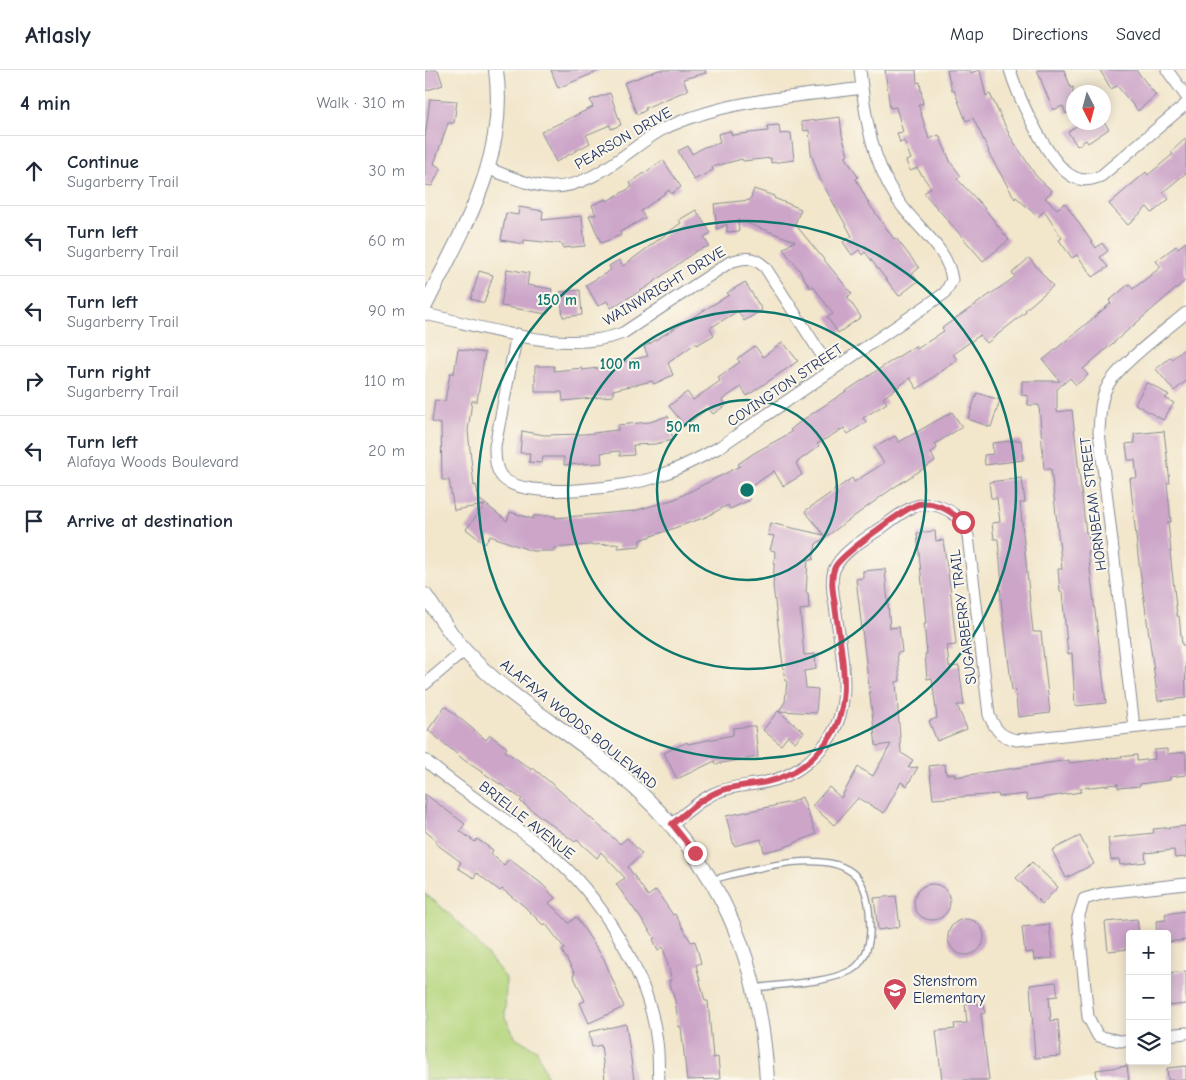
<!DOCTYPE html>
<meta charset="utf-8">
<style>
:root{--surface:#fff;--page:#f2f2f3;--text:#1f2937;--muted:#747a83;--line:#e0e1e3}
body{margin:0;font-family:"Comic Neue",sans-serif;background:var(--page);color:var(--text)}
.controls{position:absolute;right:15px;bottom:15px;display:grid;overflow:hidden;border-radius:5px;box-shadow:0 2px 12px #0003}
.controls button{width:45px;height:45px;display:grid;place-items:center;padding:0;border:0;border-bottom:1px solid var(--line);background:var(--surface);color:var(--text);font:25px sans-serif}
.compass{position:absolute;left:641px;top:15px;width:45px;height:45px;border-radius:50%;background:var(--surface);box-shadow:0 2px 12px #0003;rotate:174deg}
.stop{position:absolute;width:15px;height:15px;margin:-11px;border:4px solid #d1495b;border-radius:50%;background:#fff}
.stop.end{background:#d1495b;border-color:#fff;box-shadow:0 1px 5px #0008}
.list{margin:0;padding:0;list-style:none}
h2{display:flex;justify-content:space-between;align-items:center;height:65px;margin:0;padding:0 20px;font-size:21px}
h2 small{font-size:16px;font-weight:400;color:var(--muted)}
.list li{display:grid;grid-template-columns:32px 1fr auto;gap:15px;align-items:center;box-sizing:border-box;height:70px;padding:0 20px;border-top:1px solid var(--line)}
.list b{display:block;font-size:19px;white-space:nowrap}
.list p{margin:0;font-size:16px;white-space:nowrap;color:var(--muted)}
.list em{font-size:16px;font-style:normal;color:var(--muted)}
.icon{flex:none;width:28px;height:28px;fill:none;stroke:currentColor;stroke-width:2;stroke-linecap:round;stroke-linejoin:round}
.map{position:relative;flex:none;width:761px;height:1010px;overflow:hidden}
header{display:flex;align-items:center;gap:30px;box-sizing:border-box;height:70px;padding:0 25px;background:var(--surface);border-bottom:1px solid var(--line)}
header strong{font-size:24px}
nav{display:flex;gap:28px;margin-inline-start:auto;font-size:18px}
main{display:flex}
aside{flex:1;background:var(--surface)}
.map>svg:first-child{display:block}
</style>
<header>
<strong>Atlasly</strong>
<nav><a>Map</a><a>Directions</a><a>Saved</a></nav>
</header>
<main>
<aside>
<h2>4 min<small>Walk · 310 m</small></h2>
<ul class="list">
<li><svg class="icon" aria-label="ahead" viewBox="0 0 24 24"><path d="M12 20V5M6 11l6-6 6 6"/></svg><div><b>Continue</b><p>Sugarberry Trail</p></div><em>30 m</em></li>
<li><svg class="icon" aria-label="left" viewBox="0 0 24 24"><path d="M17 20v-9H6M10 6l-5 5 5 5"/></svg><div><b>Turn left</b><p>Sugarberry Trail</p></div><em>60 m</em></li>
<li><svg class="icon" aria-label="left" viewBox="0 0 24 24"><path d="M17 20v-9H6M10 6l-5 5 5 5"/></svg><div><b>Turn left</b><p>Sugarberry Trail</p></div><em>90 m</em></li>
<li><svg class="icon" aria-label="right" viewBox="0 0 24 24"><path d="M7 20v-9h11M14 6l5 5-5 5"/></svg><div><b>Turn right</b><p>Sugarberry Trail</p></div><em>110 m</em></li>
<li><svg class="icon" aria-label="left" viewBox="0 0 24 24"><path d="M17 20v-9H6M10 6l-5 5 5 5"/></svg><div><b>Turn left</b><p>Alafaya Woods Boulevard</p></div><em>20 m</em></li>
<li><svg class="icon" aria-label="arrive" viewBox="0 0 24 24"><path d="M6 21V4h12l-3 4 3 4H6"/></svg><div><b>Arrive at destination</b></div></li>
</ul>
</aside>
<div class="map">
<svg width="761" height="1010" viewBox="0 0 761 1010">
<rect width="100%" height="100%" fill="#fbf7ec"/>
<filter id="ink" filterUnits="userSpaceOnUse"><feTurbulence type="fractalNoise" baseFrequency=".02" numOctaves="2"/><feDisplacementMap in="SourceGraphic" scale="10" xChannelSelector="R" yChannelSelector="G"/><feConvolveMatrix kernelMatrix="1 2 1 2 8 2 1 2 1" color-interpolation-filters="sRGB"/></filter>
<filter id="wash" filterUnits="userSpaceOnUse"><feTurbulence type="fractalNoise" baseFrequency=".0096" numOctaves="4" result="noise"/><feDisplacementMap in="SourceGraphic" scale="20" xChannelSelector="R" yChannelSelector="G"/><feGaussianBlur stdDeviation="1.12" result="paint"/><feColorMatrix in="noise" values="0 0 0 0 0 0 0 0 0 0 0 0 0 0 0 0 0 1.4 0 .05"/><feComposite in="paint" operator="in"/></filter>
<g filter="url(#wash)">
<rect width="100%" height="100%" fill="#f2e6cb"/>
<path fill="#b5d57d" stroke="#68826e" d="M0,824c32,23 56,53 81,84l-1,39 10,20 22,13 11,30h-123z"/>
<g id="blocks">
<path fill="#cca5c9" d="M6,0h7l5,15 -18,6v-19z
M126,0h50l-43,18z
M234,0h46l1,3 -23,6 5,11 -43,18 1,2 -9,5 -13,-32z
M460,0h31l1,13 3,-1 3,22h-5l11,35 10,-4 12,28 10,13 -4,3 24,25 28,36 -26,21 -59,-68 7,-5 -14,-20 -7,3 -4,-10 5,-2 -7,-18 -4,2 -3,-10 6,-1 -7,-25 -6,1z
M522,0h23v3l10,-3 6,26 4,-2 20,42 26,40 16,15 -7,7 12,11 8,-6 31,45 6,-5 6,8 -8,6 8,10 -15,10 -16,-22 -5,3 -13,-18 3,-2 -18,-27 -6,6 -22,-20 -1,2 -27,-47 1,-1 -16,-33 -7,3 -12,-31 -2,1z
M612,0h27l7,18 2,-1v23l-7,4 -3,-8 -10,4z
M675,0h36l20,25 -18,16 -21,-25 -6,3z
M185,23l11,32 -10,4 -1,-4 -24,10 4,8 -34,19 -15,-30 52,-25 -3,-7z
M5,29l27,2 -3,22h-6l-14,41 7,4 -9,18 -7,-1v-47z
M415,47l2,18 6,20 -3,1 13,21 -2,2 13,25 25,35 2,-1 23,30 -7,6 6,7 -19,15 -34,-44 -3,3 -3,-5 -7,5 -9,-13 9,-6 -32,-57 -9,-26 -2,-23 -5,1 -3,-9z
M657,52h22l5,7 -21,14 -2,-3 -9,6 -9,-14z
M354,55l1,9 11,-1 3,27 -23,3v-5l-28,3 -1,-2 -30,8 1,3 -19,10 -16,-29 10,-5 4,8 12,-7 16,-4 -2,-9 12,-3 2,4 36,-4 -1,-5z
M761,68v35l-23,19 6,7 -17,14 -5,-6 -19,18 -19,-21 37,-32 2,3 25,-21 -2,-2z
M238,90l18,27 -10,7 -2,-4 -28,21 4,7 -25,14 1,3 -20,8 -12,-28h7l-4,-10 14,-6 1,2 25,-14 -2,-4z
M329,119l20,7v2l27,11 -6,15 57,70 -5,3 14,20 -23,16 -11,-16 6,-3 -20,-28 -3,2 -10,-17 -17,-22 12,-8 -57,-21 1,11 -12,1v-8l-10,5 -3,-25 36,-4z
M94,137l24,4 -1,9 40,-4 3,30 -22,2v-4l-39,-4v4l-23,-4 5,-27 12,2z
M271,140l15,23 -7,4 5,9 -13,5 -49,36 -36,21 -4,-7 -9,5 -12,-21 25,-15 -2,-4 10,-6 4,6 58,-43 -2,-3z
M761,172v38l-103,89 5,6 -12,10 -6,-7 -13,11v23l15,-2 14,123h2l2,19h-2l18,151 -31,3 -3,-53 -4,1 -6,-62h-2l-2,-23h4l-11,-100h-7l-5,-64h-11v-9l-6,-1v-14h38l-17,-21 68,-57 -2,-2 20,-17 4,5 28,-22 -5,-6 20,-15 2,2z
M604,188l24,28 -28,24 1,2 -39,31 -7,-8 -27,19 4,6 -40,29 -7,-11 -27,20 4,5 -24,15 3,4 -18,12 -4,-6 -27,16 2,2 -23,17 6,12 -19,11 -9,-15 -28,19 4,10 -20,9 -2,-4 -22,12 -66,23v6l-22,2v-4l-29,1 -35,3v3h-22l-42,-15 -5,8 -19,-15 19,-24 -31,5 -5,-30h-7l-1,-56 -9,-2 3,-22 10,1 5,-28h4l4,-24 27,4 -8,48h-5l-4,30 6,55 2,-1 3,14 28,22 3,-9 23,7v-3h22v2l79,-7 41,-12 65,-33 -2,-2 16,-11 38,-21 -2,-2 11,-9 89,-59 25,-16 2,3 27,-18 -2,-3 73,-51 -3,-4z
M82,199l22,4 -2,12 25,4 -5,25 -46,-8z
M54,201l14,4 -9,28 -13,-4z
M320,212l17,28 -18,11 -6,-10 -28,17 4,7 -17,10 -1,-2 -28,20 5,12 -19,9 -2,-3 -39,9v6l-50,5 -1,-9h-27v-26h19v5l28,-3v2l33,-4 -1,-2 34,-8 -4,-9 85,-52 -2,-2z
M155,220l2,25 -19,2 -3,-25z
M358,272l15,19 -51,35 -6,-9 -19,13 4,5 -13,9 -5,-6 -23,18 -16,-20 18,-14 6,8 27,-19 -2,-4 22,-15 -3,-3 18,-13 8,11z
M761,277v34l-12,10 -18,-22 15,-12 1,2z
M722,312l22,13 -4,3 9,5 -11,17 -28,-16z
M552,323l23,7 -9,27 -23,-8z
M527,342l10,15 -27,17 2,4 -6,5 4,8 -42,27 -77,56 -3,16 -5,-1 -2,34h2l1,16 -9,1 4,45 11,-1 1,15 -12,2 2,17 12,1 -2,24 -37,-2 6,-9 2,-21h-2l-12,-95 2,-35 -5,-1 4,-14 -6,-1 2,-12 54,12 -19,-24 47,-33 2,4 30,-19 -10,-15 21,-12 4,6z
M243,346l5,24 -18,4 -22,1 1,10 -14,1v-5l-19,2 1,10 -38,2v-8h-21l-1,6 -13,-1 1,-9h-10l2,-22 22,4 41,-1 33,-4v-5l32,-3z
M739,361l6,52h-3l4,39h-3l3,30h-1l7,64h2l3,29h3l1,53 -28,3 -20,-146 -8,-77h7l-2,-18h-7l-2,-16 9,-1 -1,-9z
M596,370l2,20 -38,5 -1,-10 9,-1 -1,-11z
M597,408l3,25h-5l13,129h8l9,81 -32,4 -3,-28 -3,1 -11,-90 -1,-16h2l-4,-45h-4l-2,-16 8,-1 -3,-24h-6l-2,-16z
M510,461l1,10 7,-1 7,46 6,59 -9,1 2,21 10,-1 5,39h-7l10,24 -30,12 -8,-20 8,-3 -5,-40 -5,1 -2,-25h2l-3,-30h2l-9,-91z
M460,499l5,59 9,-1 3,25 -5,1 3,28 -4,1 5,71 12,7 -5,8 10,-1 -11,19 -6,-4 -17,31 -26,-15 -24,27 -22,-19 17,-19 12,11 17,-31 15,9 18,-32 -15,2 -20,-167 7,-1v-7z
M20,636l41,34 4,-5 17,13 -2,3 27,19 1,-2 18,15 69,61 7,-6 15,16 -14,13 20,29 8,-6 17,25 2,-1 16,28 4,-1 6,22 -5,2 9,36h3l5,57 5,-1 2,22 -33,1 -6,-53h-2l-4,-26 -6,-21h3l-9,-33 -5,3 -5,-11 2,-1 -39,-54 9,-6 -24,-26 -4,6 -20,-18 -2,2 -45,-33 -10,-8 2,-2 -58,-39 -36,-30z
M353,641l26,21 -9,10 -7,-6 -7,9 -18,-15z
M325,656h5l3,31 -42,7 -1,-3 -38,18 -13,-26 23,-11 1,2 45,-9v-7z
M742,679v5l19,-2v23l-16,2v3l-30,4v2l-22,2v-4l-37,4v4l-54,8 -1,-6 -27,3 -1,-3 -65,5 -4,-33 16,-2 1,10h9v3l114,-17v3l68,-8v6l18,-2 -1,-9z
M0,724l40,30 -5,7 15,11 2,-3 16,11 -2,4 13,11 5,-6 33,25 13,14 -6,5 20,20 7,-6 28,42 20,48 -35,16 -9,-20 5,-2 -12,-26 2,-1 -13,-23 3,-2 -20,-26 -2,2 -19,-19 -22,-17 -2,2 -23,-18 -3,5 -16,-10 3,-6 -26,-19 2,-2 -12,-10z
M377,727l14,37 -31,13 -21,5 -3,-13 -27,7 -8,-30 66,-14z
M761,756v31l-11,1 -1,-8 -29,3 1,9 -26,3 -1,-6 -8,1 -3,-22 46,-5 -1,-4z
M655,766l14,28 -28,14 -14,-28z
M607,792l26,25 -16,17 -26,-26z
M489 832a18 18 0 1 1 36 0a18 18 0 1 1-36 0Z
M471,826l4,31 -22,3 -4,-32z
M761,841v29l-19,2v-8h-10l-1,-13 10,-1 -1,-6z
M712,849l2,15h-9v15l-22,2 -3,-29z
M523 867a18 18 0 1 1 36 0a18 18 0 1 1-36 0Z
M624,854l4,34 -19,2 -1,-8 -8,1 -3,-26z
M761,901v33l-18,2 -1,-33z
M631,912l2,14 -9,1 2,24 7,-1 3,36 -26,2 -5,-73z
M552,932l1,3 6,-1 1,9 -4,1 8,66h-47l-6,-49 19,-2 -1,-5 13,-1 -2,-20z
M201,954l8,56h-29l-4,-35 -9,2 -3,-15z
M702,996l2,14h-32l-1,-10z
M761,996v14h-18l-1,-12z"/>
</g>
</g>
<g filter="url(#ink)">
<use href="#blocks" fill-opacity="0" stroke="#868a94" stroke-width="1"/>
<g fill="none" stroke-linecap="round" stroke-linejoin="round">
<g stroke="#868a94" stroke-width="8">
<path id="service" d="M286,810c35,-9 115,-34 144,-5 13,12 15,37 15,54 0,16 -5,34 -20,42 -26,13 -66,12 -94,17"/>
</g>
<g stroke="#868a94" stroke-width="13">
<path id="minor" d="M585,0c8,26 41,103 69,109 8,2 15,0 22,-3l85,-72
M742,0l19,26
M64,99c20,7 41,17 62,18 41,1 74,-35 107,-55 10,-6 24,-11 35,-15 53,-19 113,-21 169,-29
M0,244c61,13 138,42 198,19l107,-71c15,-5 23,-6 35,5l67,104
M92,264l-22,112c0,10 0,24 8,32 23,23 125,9 153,-1 22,-8 42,-18 62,-29l227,-155 7,-13c-4,-33 -38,-54 -55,-81 -26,-40 -32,-83 -37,-129
M0,614l40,-34
M709,657l-35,-295c1,-15 1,-32 8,-45 10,-21 60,-58 79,-74
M0,690c38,33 83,59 122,91 52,42 103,124 110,191 2,12 1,25 2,38
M247,754c13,-10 27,-24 43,-31 12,-6 27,-7 40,-9 31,-4 51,-16 70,-40 32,-38 15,-94 10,-139 -2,-10 -5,-27 0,-37 8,-18 34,-31 49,-42 15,-11 30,-25 50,-21 18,4 29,15 34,31l21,179c7,16 12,22 28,25l169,-18
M742,965l19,-2
M705,970l-10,1 -22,-5 -10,-19 -10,-99 6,-19 21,-6 81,-9"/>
</g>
<g stroke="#868a94" stroke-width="16">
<path id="tertiary" d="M0,236c38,-78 83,-146 71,-236
M0,525c13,19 25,39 40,56 39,43 91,72 136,108 109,85 158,184 166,321"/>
</g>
<use href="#service" stroke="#fff" stroke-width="5.5"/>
<use href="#minor" stroke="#fff" stroke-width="11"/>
<use href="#tertiary" stroke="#fff" stroke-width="14"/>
</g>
</g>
<g fill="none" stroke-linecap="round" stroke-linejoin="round" filter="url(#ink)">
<path stroke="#d1495b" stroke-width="6" d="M270,783l-23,-29c13,-10 27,-24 43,-31 12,-6 27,-7 40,-9 31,-4 51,-16 70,-40 32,-38 15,-94 10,-139 -2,-11 -5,-27 0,-38 6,-12 71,-60 84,-63 18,-3 33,8 44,18"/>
</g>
<g fill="none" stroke="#0f766e" stroke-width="2.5">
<circle cx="322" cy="420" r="90"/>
<circle cx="322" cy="420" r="179"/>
<circle cx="322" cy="420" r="269"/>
</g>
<defs>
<g id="school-pin" transform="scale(1.25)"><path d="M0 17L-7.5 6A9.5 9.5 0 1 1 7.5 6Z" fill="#d1495b" stroke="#fbf7ec"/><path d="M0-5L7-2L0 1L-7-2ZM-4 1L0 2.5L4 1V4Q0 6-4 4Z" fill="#fff"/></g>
</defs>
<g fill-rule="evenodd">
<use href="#school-pin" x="470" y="920"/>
</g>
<g text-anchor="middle" stroke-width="4" stroke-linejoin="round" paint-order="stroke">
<g font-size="15" fill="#1b2f5e" stroke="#fbf7ec">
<text transform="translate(198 68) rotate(-30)" y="5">PEARSON DRIVE</text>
<text transform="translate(239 216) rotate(-31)" y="5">WAINWRIGHT DRIVE</text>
<text transform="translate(360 315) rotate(-34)" y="5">COVINGTON STREET</text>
<text transform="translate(668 434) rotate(-97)" y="5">HORNBEAM STREET</text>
<text transform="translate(538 547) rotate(-97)" y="5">SUGARBERRY TRAIL</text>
<text transform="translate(154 654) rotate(39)" y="5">ALAFAYA WOODS BOULEVARD</text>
<text transform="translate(102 750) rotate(38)" y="5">BRIELLE AVENUE</text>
</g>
<g font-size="15" fill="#1b2f5e" stroke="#fbf7ec" text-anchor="start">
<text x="488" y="916">Stenstrom<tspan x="488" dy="17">Elementary</tspan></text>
</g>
</g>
<circle cx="322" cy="420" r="8" fill="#0f766e" stroke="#fbf7ec" stroke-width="2.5"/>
<g font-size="15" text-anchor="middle" font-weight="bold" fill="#0f766e" stroke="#fbf7ec" stroke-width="4" stroke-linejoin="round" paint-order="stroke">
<text x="132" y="235">150 m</text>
<text x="195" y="299">100 m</text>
<text x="258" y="362">50 m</text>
</g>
</svg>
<div class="controls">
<button>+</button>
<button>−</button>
<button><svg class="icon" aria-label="layers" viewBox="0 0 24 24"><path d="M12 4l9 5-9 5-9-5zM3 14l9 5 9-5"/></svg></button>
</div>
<svg class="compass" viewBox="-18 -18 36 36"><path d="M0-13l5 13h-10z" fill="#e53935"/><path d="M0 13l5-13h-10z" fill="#747a83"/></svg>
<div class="stop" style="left:538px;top:452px"></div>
<div class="stop end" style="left:270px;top:783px"></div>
</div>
</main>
